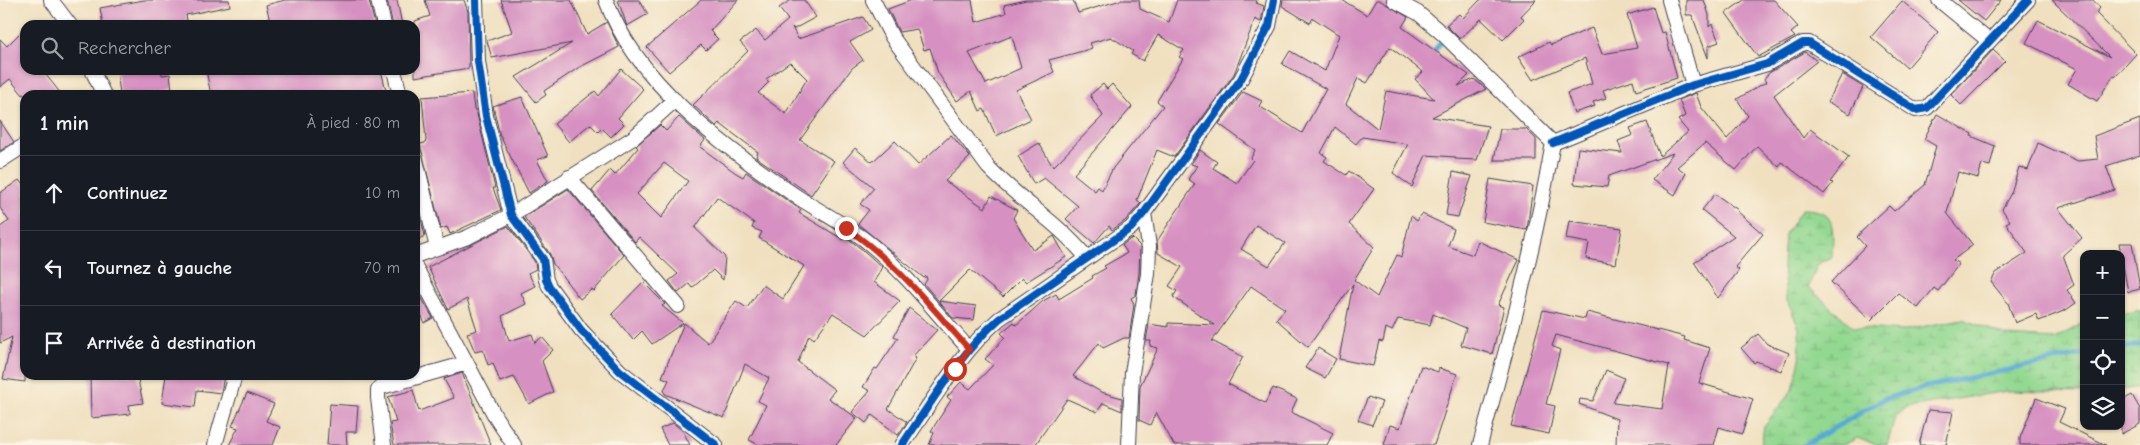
<!DOCTYPE html>
<html lang="fr">
<meta charset="utf-8">
<style>
:root{--surface:#171b24;--page:#242831;--text:#f1f3f6;--muted:#9ea1a6;--line:#363941}
body{margin:0;font-family:"Comic Neue",sans-serif;background:var(--page);color:var(--text)}
.controls{position:absolute;right:15px;bottom:15px;display:grid;overflow:hidden;border-radius:10px;box-shadow:0 1px 4px #0004}
.controls button{width:45px;height:45px;display:grid;place-items:center;padding:0;border:0;border-bottom:1px solid var(--line);background:var(--surface);color:var(--text);font:25px sans-serif}
.stop{position:absolute;width:15px;height:15px;margin:-11px;border:4px solid #c8321e;border-radius:50%;background:#fff}
.stop.end{background:#c8321e;border-color:#fff;box-shadow:0 1px 5px #0008}
.list{margin:0;padding:0;list-style:none}
h2{display:flex;justify-content:space-between;align-items:center;height:65px;margin:0;padding:0 20px;font-size:21px}
h2 small{font-size:16px;font-weight:400;color:var(--muted)}
.list li{display:grid;grid-template-columns:32px 1fr auto;gap:15px;align-items:center;box-sizing:border-box;height:75px;padding:0 20px;border-top:1px solid var(--line)}
.list b{display:block;font-size:19px;white-space:nowrap}
.list em{font-size:16px;font-style:normal;color:var(--muted)}
.icon{flex:none;width:28px;height:28px;fill:none;stroke:currentColor;stroke-width:2;stroke-linecap:round;stroke-linejoin:round}
.map{position:relative;flex:none;width:2140px;height:445px;overflow:hidden}
.search{position:absolute;background:var(--surface);box-shadow:0 1px 4px #0004;left:20px;top:20px;width:400px;height:55px;display:flex;align-items:center;gap:12px;box-sizing:border-box;padding:0 18px;border-radius:15px;color:var(--muted);font-size:19px}
.panel{position:absolute;background:var(--surface);box-shadow:0 1px 4px #0004;left:20px;top:90px;width:400px;height:290px;border-radius:15px}
.map>svg:first-child{display:block}
</style>
<div class="map">
<svg width="2140" height="445" viewBox="0 0 2140 445">
<defs>
<pattern id="wetland-marsh" width="20" height="14" patternUnits="userSpaceOnUse" patternTransform="scale(1.25)"><rect width="20" height="14" fill="#93d891"/><path d="M1 5h8M5 5V1M11 12h8M15 12V8" fill="none" stroke="#7eb97e"/></pattern>
</defs>
<rect width="100%" height="100%" fill="#fcf5e5"/>
<filter id="ink" filterUnits="userSpaceOnUse"><feTurbulence type="fractalNoise" baseFrequency=".02" numOctaves="2"/><feDisplacementMap in="SourceGraphic" scale="10" xChannelSelector="R" yChannelSelector="G"/><feConvolveMatrix kernelMatrix="1 2 1 2 8 2 1 2 1" color-interpolation-filters="sRGB"/></filter>
<filter id="wash" filterUnits="userSpaceOnUse"><feTurbulence type="fractalNoise" baseFrequency=".0096" numOctaves="4" result="noise"/><feDisplacementMap in="SourceGraphic" scale="20" xChannelSelector="R" yChannelSelector="G"/><feGaussianBlur stdDeviation="1.12" result="paint"/><feColorMatrix in="noise" values="0 0 0 0 0 0 0 0 0 0 0 0 0 0 0 0 0 1.4 0 .05"/><feComposite in="paint" operator="in"/></filter>
<g filter="url(#wash)">
<rect width="100%" height="100%" fill="#f0e0c0"/>
<path fill="url(#wetland-marsh)" stroke="#5a7d66" d="M1802,209c36,0 31,20 30,48l-14,7 -10,23 45,40 47,4 62,-12 45,17 47,3 30,-16v70l-77,-2 -100,16 -12,10 -8,28h-10l-20,-7 -14,7h-82l3,-19 29,-37 7,-30 -1,-31 -13,-30 -3,-33 2,-31z
M2140,310v77l-19,3v-76z"/>
<g fill="none" stroke-linecap="round" stroke-linejoin="round">
<path stroke="#56aad2" stroke-width="5" d="M1431,55l13,-17
M2121,348l19,-3
M1805,445l79,-46 42,-12 158,-33"/>
</g>
<g id="blocks">
<path fill="#d690c1" fill-rule="evenodd" d="M144,0h85l1,6 -44,9 2,10h-85l-3,-17z
M285,0h84l6,25h-104l-5,-20z
M387,0h10l5,25h-9z
M425,0h39l4,12 1,56 -54,9v-56l15,-5z
M501,0h70l16,34 20,-12 12,25 -41,21 -34,23 2,4 -10,7 -20,-25 56,-34 -80,15 -5,-17 25,-9z
M618,0h21l9,14 -21,12z
M701,0h37l-28,31 8,8 -12,11 -5,-5 -32,27 -22,-25z
M791,0h13l12,17 -22,12 -2,-2 6,12 65,-22 8,13 -21,12 13,18 -11,8 -52,72 34,21 -23,34 -55,-38 2,-5 -39,-29 -3,3 -23,-21 55,-54 -8,-9 16,-12 9,10 23,-20 -9,-12zM790,62l17,17 -21,35 -28,-21 11,-11 -3,-3z
M912,0h60l4,22 30,-9 -2,-8 22,-5h47l5,13 43,-13h18l1,9 29,13 8,-22h80l-1,3 8,3 -3,16 -6,-3 -21,55 -60,83 -17,-7 -20,50 4,3 -16,18 -13,9 -3,-4 -15,17 -28,-24 12,-13 -34,-28 -10,6 -16,-28 21,-13 14,24 50,-51 -13,-21 13,-11 4,5 5,-5 20,23 -58,67 21,17 3,-4 4,3 11,-22 50,-62 -6,-5 26,-42 -4,-2 5,-7 -26,-15 -15,26 -12,-7 2,-3 -22,-14 -21,6 2,5 -9,3 -34,9 5,12 -38,18 15,29 -35,17 -12,-27 -4,2 -9,-20 -14,10 -19,-28 -8,-25 -6,2 -7,-21 -18,3 -11,-23zM1012,36l9,32 -35,16 -17,-31z
M1283,0h59l25,15 9,-15h3l29,17 -6,10 67,48 -11,11 16,-7 12,10 -54,28 56,9 -11,34 -22,-1v-2l-29,-2 -14,32 -19,-14 15,-29 -46,-7 -6,7 -21,-17 -14,26 6,4 -3,4 22,14 3,-4 25,18 -25,35 25,23 -20,33 23,17 20,-42 4,2 10,-41 6,5 5,-7 32,15 -6,17 25,9 5,-14 41,19 -21,45 6,2 -12,47 -31,-9 5,-17 -33,-14 -3,11 -32,-6 -6,12 -6,-3 -3,14 -4,-1 -6,25 -34,-7 14,-75 -45,63 -32,-28 9,-10 -34,-23 -39,55 31,16 -15,27 37,19 8,-15 24,11 -6,13 42,21 -6,12h-153l-18,-33 -6,13 -11,-5 1,-34 18,-38 -8,-2 1,-5h-5l3,-17 19,3v-4l47,2 -42,-28 4,-6 -8,-5 13,-19 -24,-14 -1,-12 38,-57 -7,-5 9,-13 -6,-2 9,-14 17,12 -4,6 24,15 16,-23 -2,-2 4,-8 -36,-26 24,-32 19,9 -3,5 43,27 24,-44 -44,-25 8,-13 35,20 14,-36 -26,-17 -3,5 -28,-17zM1390,47l33,25 -8,7 19,20 -48,-8 -8,38 -32,-25 12,-26 9,5zM1256,225l29,18 -16,23 -28,-17z
M1480,0h56l-15,16 3,3 -21,21 -22,-21 -21,20 -14,-14 13,-11 4,4z
M1686,0h18l5,15v12l3,-3 7,18 -11,4v12l-16,-43h-6z
M1744,0h30l24,27 -7,6 4,4 -37,20 -32,-44z
M1958,0h43l-17,21z
M2052,0h41l7,8 -4,5 40,41 -21,23 -2,-1 -16,25 -29,-17 9,-15 -51,-26 12,-23 72,37z
M1902,1l36,31 -31,36 -36,-31z
M1653,7l8,26 4,-1 12,46 -41,13 -3,-11 -30,10 3,8 -13,4 2,4 -21,7 -7,-20 25,-9 -7,-26 -52,22 -15,-23 31,-15 2,3 41,-17 10,26 35,-6 -10,-33z
M25,28v42h17l20,25h-39l-13,-16 -10,8v-48l7,7z
M1993,50l12,11 -44,44 -10,-10z
M1805,52l12,9 -43,34 29,43 7,-9 39,28 -19,25 3,1 -9,11 -42,-32 -3,5 -22,-21 -21,24 -31,-27 -28,24 9,6 -11,22 -23,-15 21,-27 -64,23 -2,11 -33,-3 4,-36 44,5 -4,-12 15,-6 -3,-7 17,-6 13,34 28,-24 -10,-12 7,-4 -6,-16 17,-7 5,14 26,32 21,-23 -11,-17 29,-17 -2,-3 5,-6z
M621,69l22,20 -25,29 6,6 -13,13 -9,-9 -4,4 -8,-8 -21,18 -15,-18 41,-33 4,5z
M125,70h36l1,5 8,-1 2,16 -33,5h-19l-3,-24z
M206,70h78v3l13,-3h84l6,25h-176z
M1842,74l21,13 -13,27 -22,-12z
M472,93l2,17h2l19,78h-2l8,22 -51,24 -3,-7 -6,2 -21,-85 5,-1 1,-3 -4,-43z
M522,97l26,59 -11,4 11,21 -19,12 -29,-57 -7,-30z
M1937,114l35,20 -1,2 24,10 -5,20 -8,-2 -4,14 -20,-6 -11,41 26,32 -20,15 6,4 -21,27 -4,-3 -16,20 -20,-15 -27,27 -40,-38 34,-36 -8,-9 5,-6 27,-25 5,5 31,-26 11,-39 -12,-7z
M679,117l26,23 -5,7 36,26 7,4 3,-5 55,38 -2,3 45,27 2,-3 18,14 18,16 -8,15 26,19 -33,34 -34,-22 -19,26 -5,-4 -11,27 37,28 -7,8 29,20 -21,27h-77l-10,-5 17,-35 -8,-4 11,-23 -24,-14 -21,54 -59,-24 -1,-4 5,-10 -7,-3 22,-54 24,20 28,-42 11,7 16,-23 20,14 21,-33 -45,-28 3,-6 -10,-4 2,-5 -37,-26 -22,31 30,29 -2,23 -10,-10 -21,18 -3,-4 -11,9 -9,-12 9,-7 -39,-37 -4,5 -43,-51 18,-21 5,5 23,-27 -2,-2 24,-21 6,6zM664,163l24,18 -27,37 -24,-24z
M2140,119v36l-34,11 9,24 -57,18 24,30 -19,17 11,30 -7,5 9,13 -10,7 -27,11 -3,-7 -21,9 -7,-20 -17,-21 5,-9 31,-20 -21,-30 4,-2 -8,-12 9,-16 8,-26 9,3 10,-27 40,18 20,-2 -4,-23z
M0,121l14,21 -14,9z
M1500,129h26l10,10v21h-42z
M951,135l19,22 -25,24 40,27 6,-12 26,14 -4,8 20,32 21,-14 12,21 -40,25 -4,-4 -19,19 -33,-27 -31,31 37,5 -2,14 -21,-2 -29,-34 3,-4 -1,-4 -2,2 -66,-54 11,-14 -9,-6 14,-16 -31,-26 12,-14 17,14 23,-21 23,24z
M1453,172l19,4 -14,41 -12,-2z
M1490,179l43,7 -6,44 -44,-8z
M19,180l6,8v194l-22,-3 9,-42 -12,6v-116l9,-6 -9,-13v-15z
M568,189l56,66 -30,36 -2,-2 -12,10 -27,-35 -3,-10 -26,-37z
M415,194l10,42 -10,5z
M1715,194l23,16 -1,1 26,23 -28,33 4,3 -21,28 -24,-36 40,-26 -32,-26z
M1569,221l53,7 -6,36 -30,-5 3,-16 -23,-4z
M508,226l27,36 1,7 -8,4 7,13 -14,7 5,11 -24,12 7,25 23,-7 3,9 7,-6 11,13 -11,11 11,31 -24,12 -15,-27 -14,5 -7,-19 -5,2 -5,-15 -8,2 -8,-19 10,-3 -10,-31 -19,10 -20,-42z
M1132,238l8,8 -1,27 -3,22 -5,3 3,6 -5,34h-5l-21,10 -4,-5 -26,33 28,16 21,6v13l-19,-8 -6,9 -30,-13 -32,46h-106l5,-12 -3,-2 20,-31 -4,-3 14,-15 9,7 23,-24 -8,-6 20,-22 -4,-4 13,-11 2,3 27,-24 13,-7 3,5 34,-21 -1,-2 14,-8 -2,-2 23,-13 -5,-8z
M2119,243h13l8,46 -12,3z
M643,282l22,22 -3,2 21,17 -31,21 -10,-13 -9,9 -21,-26z
M415,286l18,32 -9,5 -2,-7 -7,2z
M909,308l28,22 -24,26 3,2 -28,51 19,13 -9,13 -26,-20 -6,8 -14,-11 18,-21 -7,-4 12,-19 2,1 21,-31 -4,-2z
M1543,310l42,9 2,-7 98,25 -1,3 26,8 -11,35 54,16 -11,35 -23,-7 -5,18h-98l1,-26 -38,-15 1,-5 13,2 13,-31 18,8 -11,25 49,6 7,-44 -113,-30 -4,11 8,4 -14,54 9,2 -6,28 -38,-8z
M1758,334l9,10 22,9 -8,18 -25,-10 -2,2 -13,-15z
M1318,348l18,11 -11,19 -20,-10z
M1421,366l17,6 1,-4 18,6 -23,71h-50l6,-20 10,3z
M462,373l29,72h-97l-4,-22 6,-1 -8,-25 25,-7 6,21 35,-13 -10,-19z
M90,375h47l6,28 -14,2 1,9 -39,4z
M166,375h58l-3,18 -24,-3 -2,17 -33,-4z
M247,393l27,11 -8,17 14,6 -7,18h-44l9,-17 -6,-2z
M2132,395l8,14v15l-19,10v-33z
M1368,397l14,5 -10,23 -14,-5z
M2036,398l29,11 -6,13 47,23h-86v-7z
M330,404l28,2 -2,26h-10l1,13h-20z
M1928,410l25,2 -7,33h-27z
M673,423l10,8 7,14h-22l-8,-16z"/>
</g>
</g>
<g filter="url(#ink)">
<use href="#blocks" fill-opacity="0" stroke="#413e4f" stroke-width="1"/>
<g fill="none" stroke-linecap="round" stroke-linejoin="round">
<g stroke="#413e4f" stroke-width="16">
<path id="street" d="M51,0l19,25
M378,0l6,25
M476,0l2,61 8,55 25,99 32,44 3,21 3,6 32,44 39,41 96,74
M606,0c29,81 116,145 184,192 26,18 56,32 80,52 37,30 67,70 99,105
M873,0l19,37 96,130c31,33 71,56 99,91
M1394,0l24,13 26,22 109,108c-18,102 -45,202 -73,302
M1669,0l24,85
M1939,0l50,41
M92,70l12,25
M394,70l6,25
M1553,143l140,-58 74,-21 36,-21h6l107,67 11,-2 101,-108
M415,156l22,92
M0,161l25,-16
M569,177l109,129
M415,256l53,-19 43,-22 122,-77 42,-38
M415,266l81,152 18,27
M215,445l20,-70
M384,445l-6,-47v-8l4,-3 85,-24
M902,445c30,-43 57,-91 97,-126l132,-91 13,-15 97,-134 28,-53 5,-26
M1129,445l3,-72 16,-99 1,-28 -5,-33"/>
</g>
<use href="#street" stroke="#fff" stroke-width="14"/>
<g stroke="#fcf5e5" stroke-width="11">
<path id="cycleway" d="M476,0l2,61 8,55 25,99 32,44 3,21 3,6 32,44 39,41 96,74
M1553,143l140,-58 74,-21 36,-21h6l107,67 11,-2 101,-108
M902,445c30,-43 57,-91 97,-126l132,-91 13,-15 97,-134 28,-53 5,-26"/>
</g>
<use href="#cycleway" stroke="#0057b8" stroke-width="8"/>
</g>
</g>
<g fill="none" stroke-linecap="round" stroke-linejoin="round" filter="url(#ink)">
<path stroke="#c8321e" stroke-width="6" d="M846,228c48,32 84,78 123,121l-14,20"/>
</g>
</svg>
<div class="controls">
<button>+</button>
<button>−</button>
<button><svg class="icon" aria-label="locate" viewBox="0 0 24 24"><circle cx="12" cy="12" r="6"/><path d="M12 2v4M12 18v4M2 12h4M18 12h4"/></svg></button>
<button><svg class="icon" aria-label="layers" viewBox="0 0 24 24"><path d="M12 4l9 5-9 5-9-5zM3 14l9 5 9-5"/></svg></button>
</div>
<div class="stop" style="left:955px;top:369px"></div>
<div class="stop end" style="left:846px;top:228px"></div>
<div class="search"><svg class="icon" aria-label="search" viewBox="0 0 24 24"><circle cx="10" cy="10" r="6"/><path d="M15 15l6 6"/></svg>Rechercher</div>
<section class="panel">
<h2>1 min<small>À pied · 80 m</small></h2>
<ul class="list">
<li><svg class="icon" aria-label="ahead" viewBox="0 0 24 24"><path d="M12 20V5M6 11l6-6 6 6"/></svg><div><b>Continuez</b></div><em>10 m</em></li>
<li><svg class="icon" aria-label="left" viewBox="0 0 24 24"><path d="M17 20v-9H6M10 6l-5 5 5 5"/></svg><div><b>Tournez à gauche</b></div><em>70 m</em></li>
<li><svg class="icon" aria-label="arrive" viewBox="0 0 24 24"><path d="M6 21V4h12l-3 4 3 4H6"/></svg><div><b>Arrivée à destination</b></div></li>
</ul>
</section>
</div>
